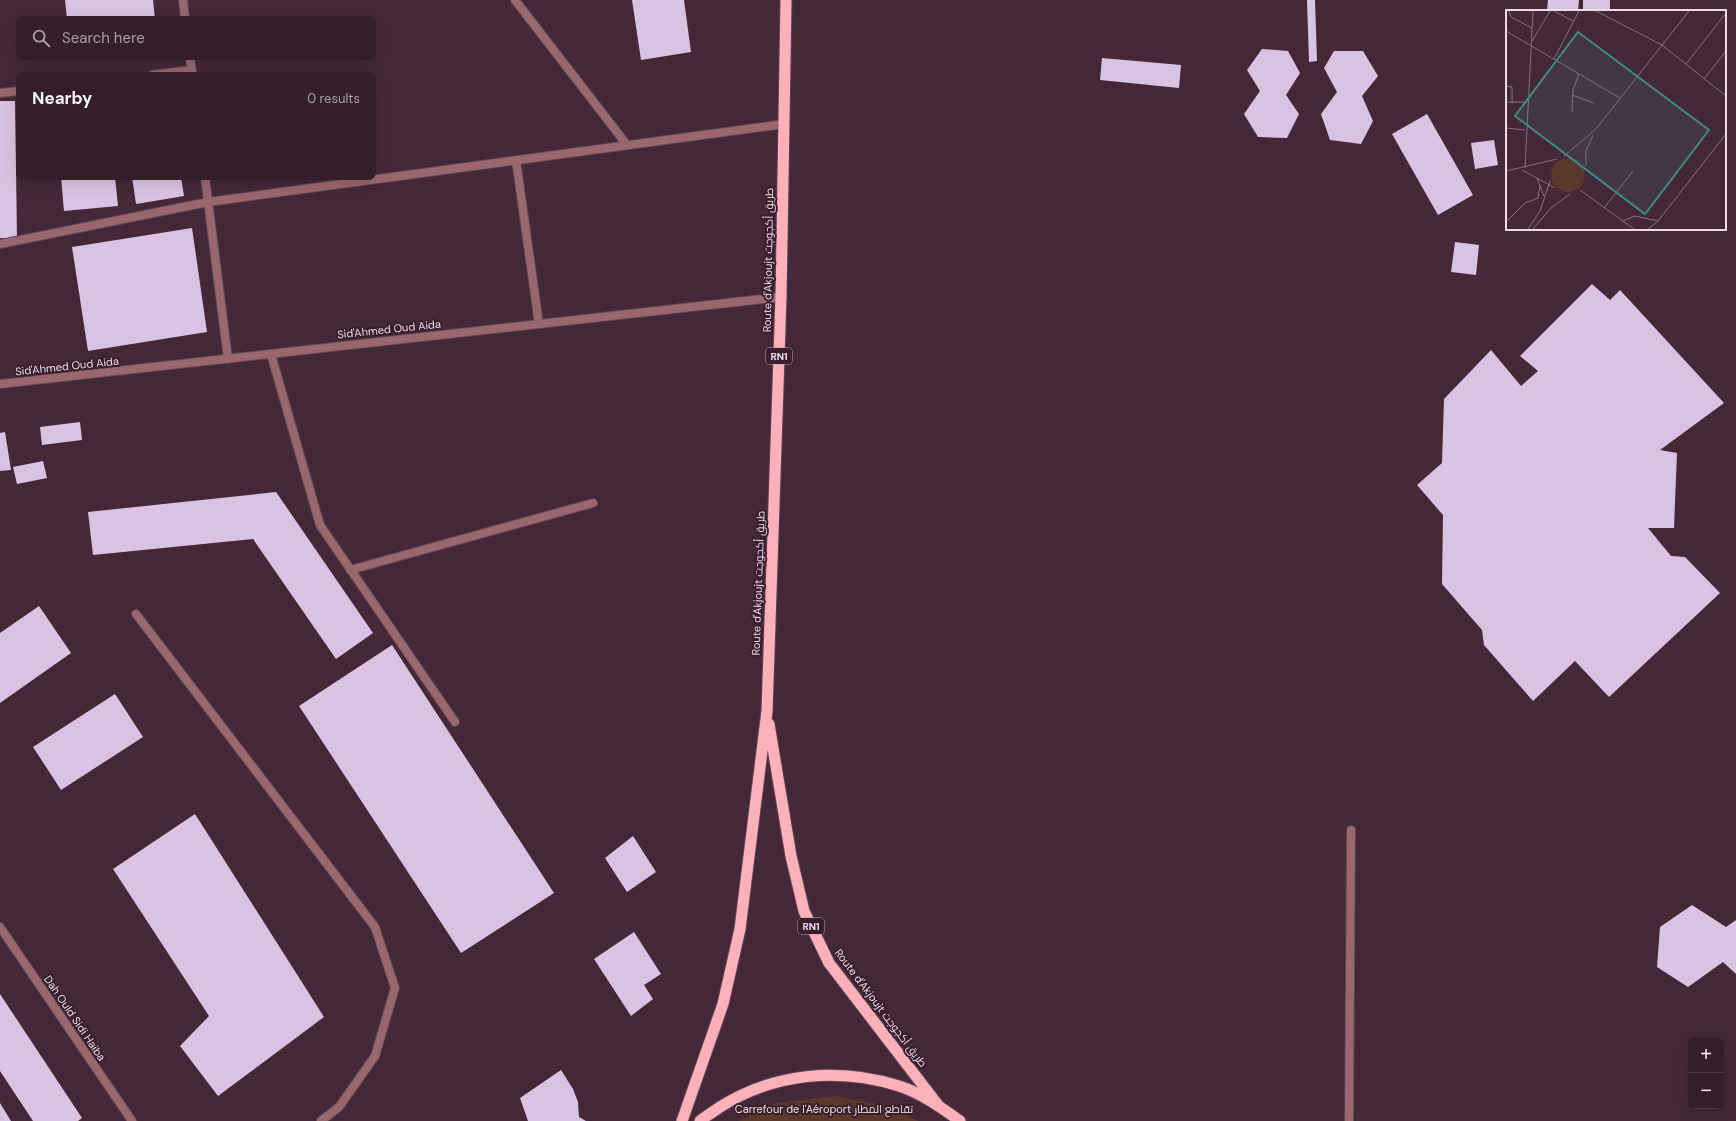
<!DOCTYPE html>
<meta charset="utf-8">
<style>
:root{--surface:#331e2a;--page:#3e2b36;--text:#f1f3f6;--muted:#a9a2a8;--line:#4e3c47}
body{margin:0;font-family:"DM Sans",Cairo,sans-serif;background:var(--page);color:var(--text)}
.controls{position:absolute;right:12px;bottom:12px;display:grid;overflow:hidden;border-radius:8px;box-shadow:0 4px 16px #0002}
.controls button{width:36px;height:36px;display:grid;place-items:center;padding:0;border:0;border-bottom:1px solid var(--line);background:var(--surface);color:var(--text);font:20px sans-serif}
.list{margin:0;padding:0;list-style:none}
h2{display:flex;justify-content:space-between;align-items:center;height:52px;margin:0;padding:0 16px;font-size:17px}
h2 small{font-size:13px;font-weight:400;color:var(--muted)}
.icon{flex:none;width:22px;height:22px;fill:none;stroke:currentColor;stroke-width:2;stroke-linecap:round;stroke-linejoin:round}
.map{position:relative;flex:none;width:1736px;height:1121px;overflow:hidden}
.search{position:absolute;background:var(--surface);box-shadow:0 4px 16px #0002;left:16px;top:16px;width:360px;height:44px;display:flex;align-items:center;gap:10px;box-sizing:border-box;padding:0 14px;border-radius:8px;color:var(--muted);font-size:15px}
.panel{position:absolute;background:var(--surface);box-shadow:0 4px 16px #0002;left:16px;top:72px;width:360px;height:108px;border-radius:8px}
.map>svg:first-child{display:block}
</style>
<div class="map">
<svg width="1736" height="1121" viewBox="0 0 1736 1121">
<rect width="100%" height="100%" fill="#442838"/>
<path fill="#5b382c" d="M835,1096l57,11 26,14h-180l38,-18z"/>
<path fill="#dac3e2" d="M65,0h88l2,19h-88z
M632,0h52l7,52 -50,8z
M1307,0h8l2,61 -8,1z
M1548,0h31l-1,11h-31z
M1583,0h27v11h-27z
M17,23h2v10h-1z
M1262,49l26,2 12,22 -14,22 13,19 -12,24 -29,-1 -14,-23 16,-23 -13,-21z
M1334,51h29l15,25 -16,20 11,25 -12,23 -31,-4 -9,-26 16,-22 -13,-24z
M70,57h11v1l-11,1z
M1102,58l79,7 -2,23 -79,-8z
M0,101h15l2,137h-17z
M1427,114l46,81 -35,20 -46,-81z
M1494,140l4,25 -23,4 -4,-26z
M61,177h54l3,29 -54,5z
M132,177h49l3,19 -48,8z
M192,228l15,104 -119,19 -16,-104z
M1455,242l24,3 -3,30 -25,-3z
M1592,284l18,16 10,-10 104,113 -64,47 17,3 -3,75h-26l23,28 14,1 35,36 -111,104 -34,-36 -42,40 -49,-56 -2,-15 -40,-46 1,-69 -26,-30 25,-22 2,-64 47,-49 30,36 17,-15 -18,-15z
M80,422l2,18 -40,5 -2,-18z
M5,432l6,38 -11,1v-38z
M43,461l4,17 -30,6 -4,-17z
M276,492l97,141 -37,26 -83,-120 -160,16 -5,-43z
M39,606l32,47 -71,50v-70z
M392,645l162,248 -93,60 -162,-247z
M115,694l28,43 -82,53 -28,-43z
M195,814l129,203 -106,79 -38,-50 29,-30 -96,-147z
M633,836l23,36 -29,20 -22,-34z
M1692,905l34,22 10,-7v54l-13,-12 -35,25 -31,-20 3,-40z
M634,932l27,42 -17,11 9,14 -22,17 -37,-57z
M0,994l82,124 -4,3h-45l-33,-50z
M561,1070l12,19 5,13 1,15 7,4h-58l-8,-23z
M0,1103l11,18h-11z"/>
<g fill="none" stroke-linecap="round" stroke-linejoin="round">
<g stroke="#5f4554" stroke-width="10">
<path id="service" d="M183,0l2,19
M515,0l112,145
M190,57l2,17
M152,75l40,-5
M0,93l19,-2
M516,160l23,164
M205,177l23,182
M0,244l208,-42 576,-78
M136,614l239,313 20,61 -20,68 -36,51 -18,14"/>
</g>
<g stroke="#5f4554" stroke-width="10">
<path id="minor" d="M271,354l49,171 135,197
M0,384l781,-87
M350,570l243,-67
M0,927l132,194
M1349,1121l2,-291"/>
</g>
<g stroke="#5f4554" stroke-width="13">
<path id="trunk" d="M769,724l22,132 13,55 25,52 109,142
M682,1121l41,-117 17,-75 27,-218 14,-414 5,-297
M700,1121c6,-5 13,-9 20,-14 54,-34 118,-40 179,-21 22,7 43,22 61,35"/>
</g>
<use href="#service" stroke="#99676d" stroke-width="8"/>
<use href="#minor" stroke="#99676d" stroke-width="8"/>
<use href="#trunk" stroke="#fcb0b9" stroke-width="11"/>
</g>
<g text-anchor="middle" stroke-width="4" stroke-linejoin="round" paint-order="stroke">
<g fill="#391e2e" stroke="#b8a3af" stroke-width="1">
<rect x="766" y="348" width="26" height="16" rx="3"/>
<rect x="798" y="918" width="26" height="16" rx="3"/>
</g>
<g font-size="10" font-weight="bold" fill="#efdce6">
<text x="779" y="360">RN1</text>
<text x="811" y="930">RN1</text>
</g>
<g font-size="11" fill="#efdce6" stroke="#391e2e">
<text transform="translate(768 260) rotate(-89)" y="4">Route d'Akjoujt طريق أكجوجت</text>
<text transform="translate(389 329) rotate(-6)" y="4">Sid'Ahmed Oud Aida</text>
<text transform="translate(67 366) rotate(-6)" y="4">Sid'Ahmed Oud Aida</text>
<text transform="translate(758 583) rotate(-88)" y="4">Route d'Akjoujt طريق أكجوجت</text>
<text transform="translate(881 1008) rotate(53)" y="4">Route d'Akjoujt طريق أكجوجت</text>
<text transform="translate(75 1018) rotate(56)" y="4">Dah Ould Sidi Haiba</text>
</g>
<g font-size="11" fill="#f3e0da" stroke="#391e2e">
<text x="824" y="1113">Carrefour de l'Aéroport تقاطع المطار</text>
</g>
</g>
<g transform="translate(1506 10)">
<rect width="220" height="220" fill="#442838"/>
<path d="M45 165a17 17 0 1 1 34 0a17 17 0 1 1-34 0Z" fill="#5b382c"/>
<path fill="none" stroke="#88707e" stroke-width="1" d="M3,1l2,6 21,11M48,1l19,10M90,1l66,34 64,51M0,21l114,67M26,31l18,-30M48,49l25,-48M180,54l40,-51M198,69l22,-28M0,76l6,1v16M66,85l22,8M0,92h20M66,102l1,-22 6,-16M0,118l19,2M58,146l32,-27 93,-118M80,156v-15l7,-16M19,158l8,-157M16,160l33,18M0,161l51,-12M31,168l7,18M74,180l54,39M98,198l29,-37M117,211l12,-5 23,5M0,212l19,-19 13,-5 2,-13M22,219l12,-18 10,-30M27,219l18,-21 19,-14M142,219l10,-8 68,-87"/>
<path fill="#3c8a86" fill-opacity="0.15" stroke="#3c8a86" stroke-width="2" d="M72,22l131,98 -64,84 -130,-98z"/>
<rect width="220" height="220" fill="none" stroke="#efdce6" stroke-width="2"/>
</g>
</svg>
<div class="controls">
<button>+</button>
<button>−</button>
</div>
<div class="search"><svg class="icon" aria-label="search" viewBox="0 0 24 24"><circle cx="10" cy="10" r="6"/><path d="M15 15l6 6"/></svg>Search here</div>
<section class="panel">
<h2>Nearby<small>0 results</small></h2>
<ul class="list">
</ul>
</section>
</div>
